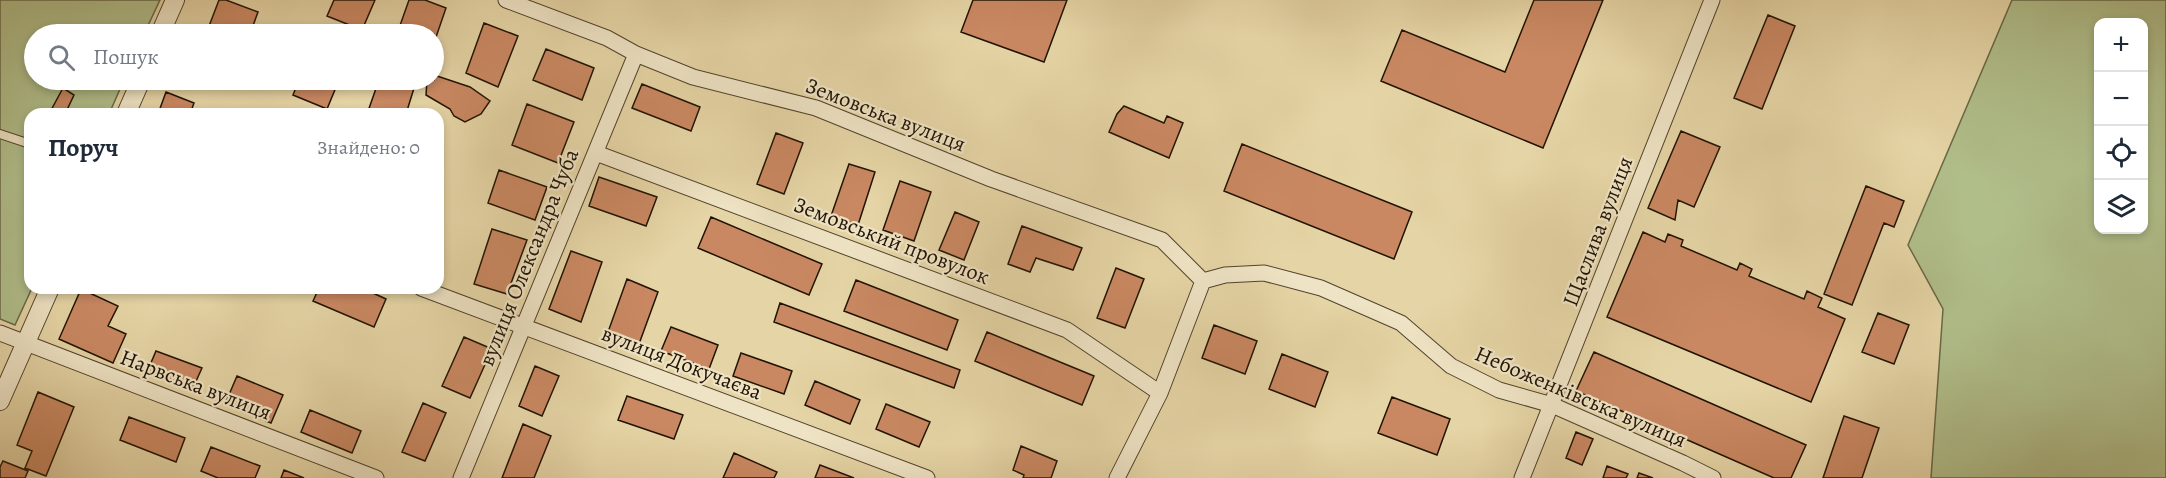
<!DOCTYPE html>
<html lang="uk">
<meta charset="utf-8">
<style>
:root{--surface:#fff;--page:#f6f6f7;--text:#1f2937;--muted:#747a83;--line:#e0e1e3}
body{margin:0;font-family:Alegreya,serif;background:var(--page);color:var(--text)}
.controls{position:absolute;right:18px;top:18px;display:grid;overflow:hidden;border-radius:12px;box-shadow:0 3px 9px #0003}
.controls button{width:54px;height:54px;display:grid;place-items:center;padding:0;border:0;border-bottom:2px solid var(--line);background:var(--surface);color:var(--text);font:30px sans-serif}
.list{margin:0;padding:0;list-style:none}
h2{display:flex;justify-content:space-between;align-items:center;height:78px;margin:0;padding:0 24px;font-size:26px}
h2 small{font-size:20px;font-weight:400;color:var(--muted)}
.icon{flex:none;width:33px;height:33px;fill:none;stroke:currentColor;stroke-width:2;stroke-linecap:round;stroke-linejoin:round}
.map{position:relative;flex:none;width:2166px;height:478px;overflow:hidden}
.search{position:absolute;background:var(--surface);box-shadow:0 3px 9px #0003;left:24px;top:24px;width:420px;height:66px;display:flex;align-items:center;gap:15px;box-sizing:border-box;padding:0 21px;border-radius:33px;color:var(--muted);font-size:22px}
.panel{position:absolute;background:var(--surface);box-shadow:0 3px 9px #0003;left:24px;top:108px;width:420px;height:186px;border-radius:18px}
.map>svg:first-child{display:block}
</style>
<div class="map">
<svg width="2166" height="478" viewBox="0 0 2166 478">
<rect width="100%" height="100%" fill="#e5d4a5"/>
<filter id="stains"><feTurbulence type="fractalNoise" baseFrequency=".00333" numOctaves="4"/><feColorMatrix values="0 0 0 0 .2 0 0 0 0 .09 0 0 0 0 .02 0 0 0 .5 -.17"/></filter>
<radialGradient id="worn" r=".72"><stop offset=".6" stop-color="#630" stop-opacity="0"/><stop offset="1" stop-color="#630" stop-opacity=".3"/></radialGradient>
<path fill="#b0be8a" stroke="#686847" stroke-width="1.5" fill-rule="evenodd" d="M0,0h160l-16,34h-110v46h90l-15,34h-79v174h2l-17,37 -15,-6z
M2012,0h154v478h-235l12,-169 -35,-64zM2098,22h46v208h-46z"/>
<path fill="#c98862" stroke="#211304" stroke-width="1.5" d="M219,0h7l32,12 -8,22h-44z
M334,0h41l-13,30 -35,-14z
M409,0h16l21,8 -12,35v-9h-37z
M973,0h94l-23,62 -83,-30z
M1534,0h69l-60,148 -162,-67 21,-51 103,42z
M1768,15l27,11 -33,83 -28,-11z
M484,23l34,13 -20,51 -32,-14z
M546,49l48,19 -12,32 -49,-20z
M434,75l36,12 20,14 -9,13 -16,8 -11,-6 -4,-7 -24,-14 1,-15h7z
M299,80h40l-12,29 -34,-14z
M379,80h20l16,5 -9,29h-39z
M642,84l58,23 -9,24 -59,-23z
M63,88l11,7 -9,19h-16z
M166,92l28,11 -4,11h-32z
M527,104l47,18 -16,41 -46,-18z
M1124,106l40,17 3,-7 16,7 -14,35 -60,-26 8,-18z
M1681,131l39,16 -26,60 -16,-7 -3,20 -27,-12z
M776,133l27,10 -19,51 -27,-10z
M1242,144l170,68 -18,47 -170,-68z
M849,164l26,8 -17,53 -27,-9z
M499,170l48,17 -12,33 -47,-17z
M599,177l58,20 -11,29 -57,-20z
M900,181l31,11 -17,49 -31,-11z
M1866,186l38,15 -10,26 -10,-4 -32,82 -28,-11z
M955,212l24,10 -15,38 -25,-10z
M711,217l111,47 -13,31 -111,-47z
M1022,226l60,22 -9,22 -37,-12 -6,14 -22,-8z
M492,229l35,11 -20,54 -33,-10z
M1643,232l22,10 3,-8 15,6 -2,6 56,24 3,-7 12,6 -3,7 55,23 3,-8 15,7 -4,9 27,12 -34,83 -204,-85z
M571,251l31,11 -21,60 -32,-13z
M1116,268l28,11 -19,49 -28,-10z
M627,279l31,13 -19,52 -31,-12z
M856,280l102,40 -11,30 -103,-39z
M319,288h43l24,11 -12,28 -61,-26z
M81,289l37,17 -10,20 18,8 -13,29 -54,-24z
M780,303l180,67 -6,18 -180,-66z
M1878,313l31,12 -15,39 -32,-12z
M1214,325l43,16 -12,33 -43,-16z
M671,327l47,18 -9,24 -48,-18z
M987,332l107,44 -12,29 -107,-44z
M464,337l28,12 -22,49 -28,-12z
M156,351l46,17 -10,22 -45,-18z
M1594,352l212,93 -15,33h-17l-198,-87z
M741,353l51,18 -8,23 -51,-18z
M1282,354l46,18 -13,35 -46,-18z
M535,366l24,10 -17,40 -23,-10z
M237,376l46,19 -12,28 -46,-19z
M815,381l45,19 -10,24 -45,-19z
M38,392l36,15 -28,69 -21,-8 7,-17 -15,-6z
M627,396l56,19 -9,24 -56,-19z
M1392,397l58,22 -13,36 -59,-22z
M423,403l23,10 -21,48 -23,-9z
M886,404l44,18 -11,25 -43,-18z
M310,410l51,21 -9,22 -51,-21z
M1844,416l35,12 -17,50h-39z
M129,417l56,21 -9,24 -56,-22z
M523,424l28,12 -17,42h-32z
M1576,432l17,7 -11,26 -16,-7z
M1021,446l36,15 -6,17h-28l1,-3 -11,-5z
M211,447l49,19 -5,12h-37l-17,-7z
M734,453l43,19 -3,6h-51z
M3,461l25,10 -3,7h-25v-11z
M820,465l34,13h-39z
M1607,466l21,8 -2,4h-23z
M284,470l20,8h-23z
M1639,473l14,5h-16z"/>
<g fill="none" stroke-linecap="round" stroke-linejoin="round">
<g stroke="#52432c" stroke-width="10">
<path id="service" d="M0,134l30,10"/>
</g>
<g stroke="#52432c" stroke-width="17">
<path id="minor" d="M506,0l101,38 29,16 57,23 123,31 175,71 171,61 41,41
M596,153l471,177 93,63
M1203,281l22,-6 39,-2 57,15 80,35 50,43 48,24 53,15 131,58 30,15
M421,288l506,190
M0,333l376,145
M461,478l175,-424
M1117,478l43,-85 43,-112
M1522,478l190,-478"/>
</g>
<g stroke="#52432c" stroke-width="20">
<path id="tertiary" d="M160,34l15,-34
M126,114l15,-34
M0,401l50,-113"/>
</g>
<use href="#service" stroke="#eee3c4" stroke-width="8"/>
<use href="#minor" stroke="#eee3c4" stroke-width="15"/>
<use href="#tertiary" stroke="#eee3c4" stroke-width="18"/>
</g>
<g text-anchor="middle" stroke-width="4.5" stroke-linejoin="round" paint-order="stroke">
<g font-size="22" fill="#211304" stroke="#eee3c4">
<text transform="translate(886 114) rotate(21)" y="8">Земовська вулиця</text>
<text transform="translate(1597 231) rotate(-69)" y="8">Щаслива вулиця</text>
<text transform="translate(892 240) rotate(21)" y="8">Земовський провулок</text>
<text transform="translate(528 257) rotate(-68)" y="8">вулиця Олександра Чуба</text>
<text transform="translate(682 362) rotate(21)" y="8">вулиця Докучаєва</text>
<text transform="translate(196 384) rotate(21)" y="8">Нарвська вулиця</text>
<text transform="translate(1581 396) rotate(23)" y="8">Небоженківська вулиця</text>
</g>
</g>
<rect width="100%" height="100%" filter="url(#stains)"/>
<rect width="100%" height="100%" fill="url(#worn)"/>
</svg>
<div class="controls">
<button>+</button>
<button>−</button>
<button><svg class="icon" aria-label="locate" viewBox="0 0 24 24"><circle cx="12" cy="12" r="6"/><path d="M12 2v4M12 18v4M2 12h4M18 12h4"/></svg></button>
<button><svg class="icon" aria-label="layers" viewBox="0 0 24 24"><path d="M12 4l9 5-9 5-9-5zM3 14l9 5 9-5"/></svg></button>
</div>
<div class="search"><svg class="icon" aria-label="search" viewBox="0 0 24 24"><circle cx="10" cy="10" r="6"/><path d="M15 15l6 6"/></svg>Пошук</div>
<section class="panel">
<h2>Поруч<small>Знайдено: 0</small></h2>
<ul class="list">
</ul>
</section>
</div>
